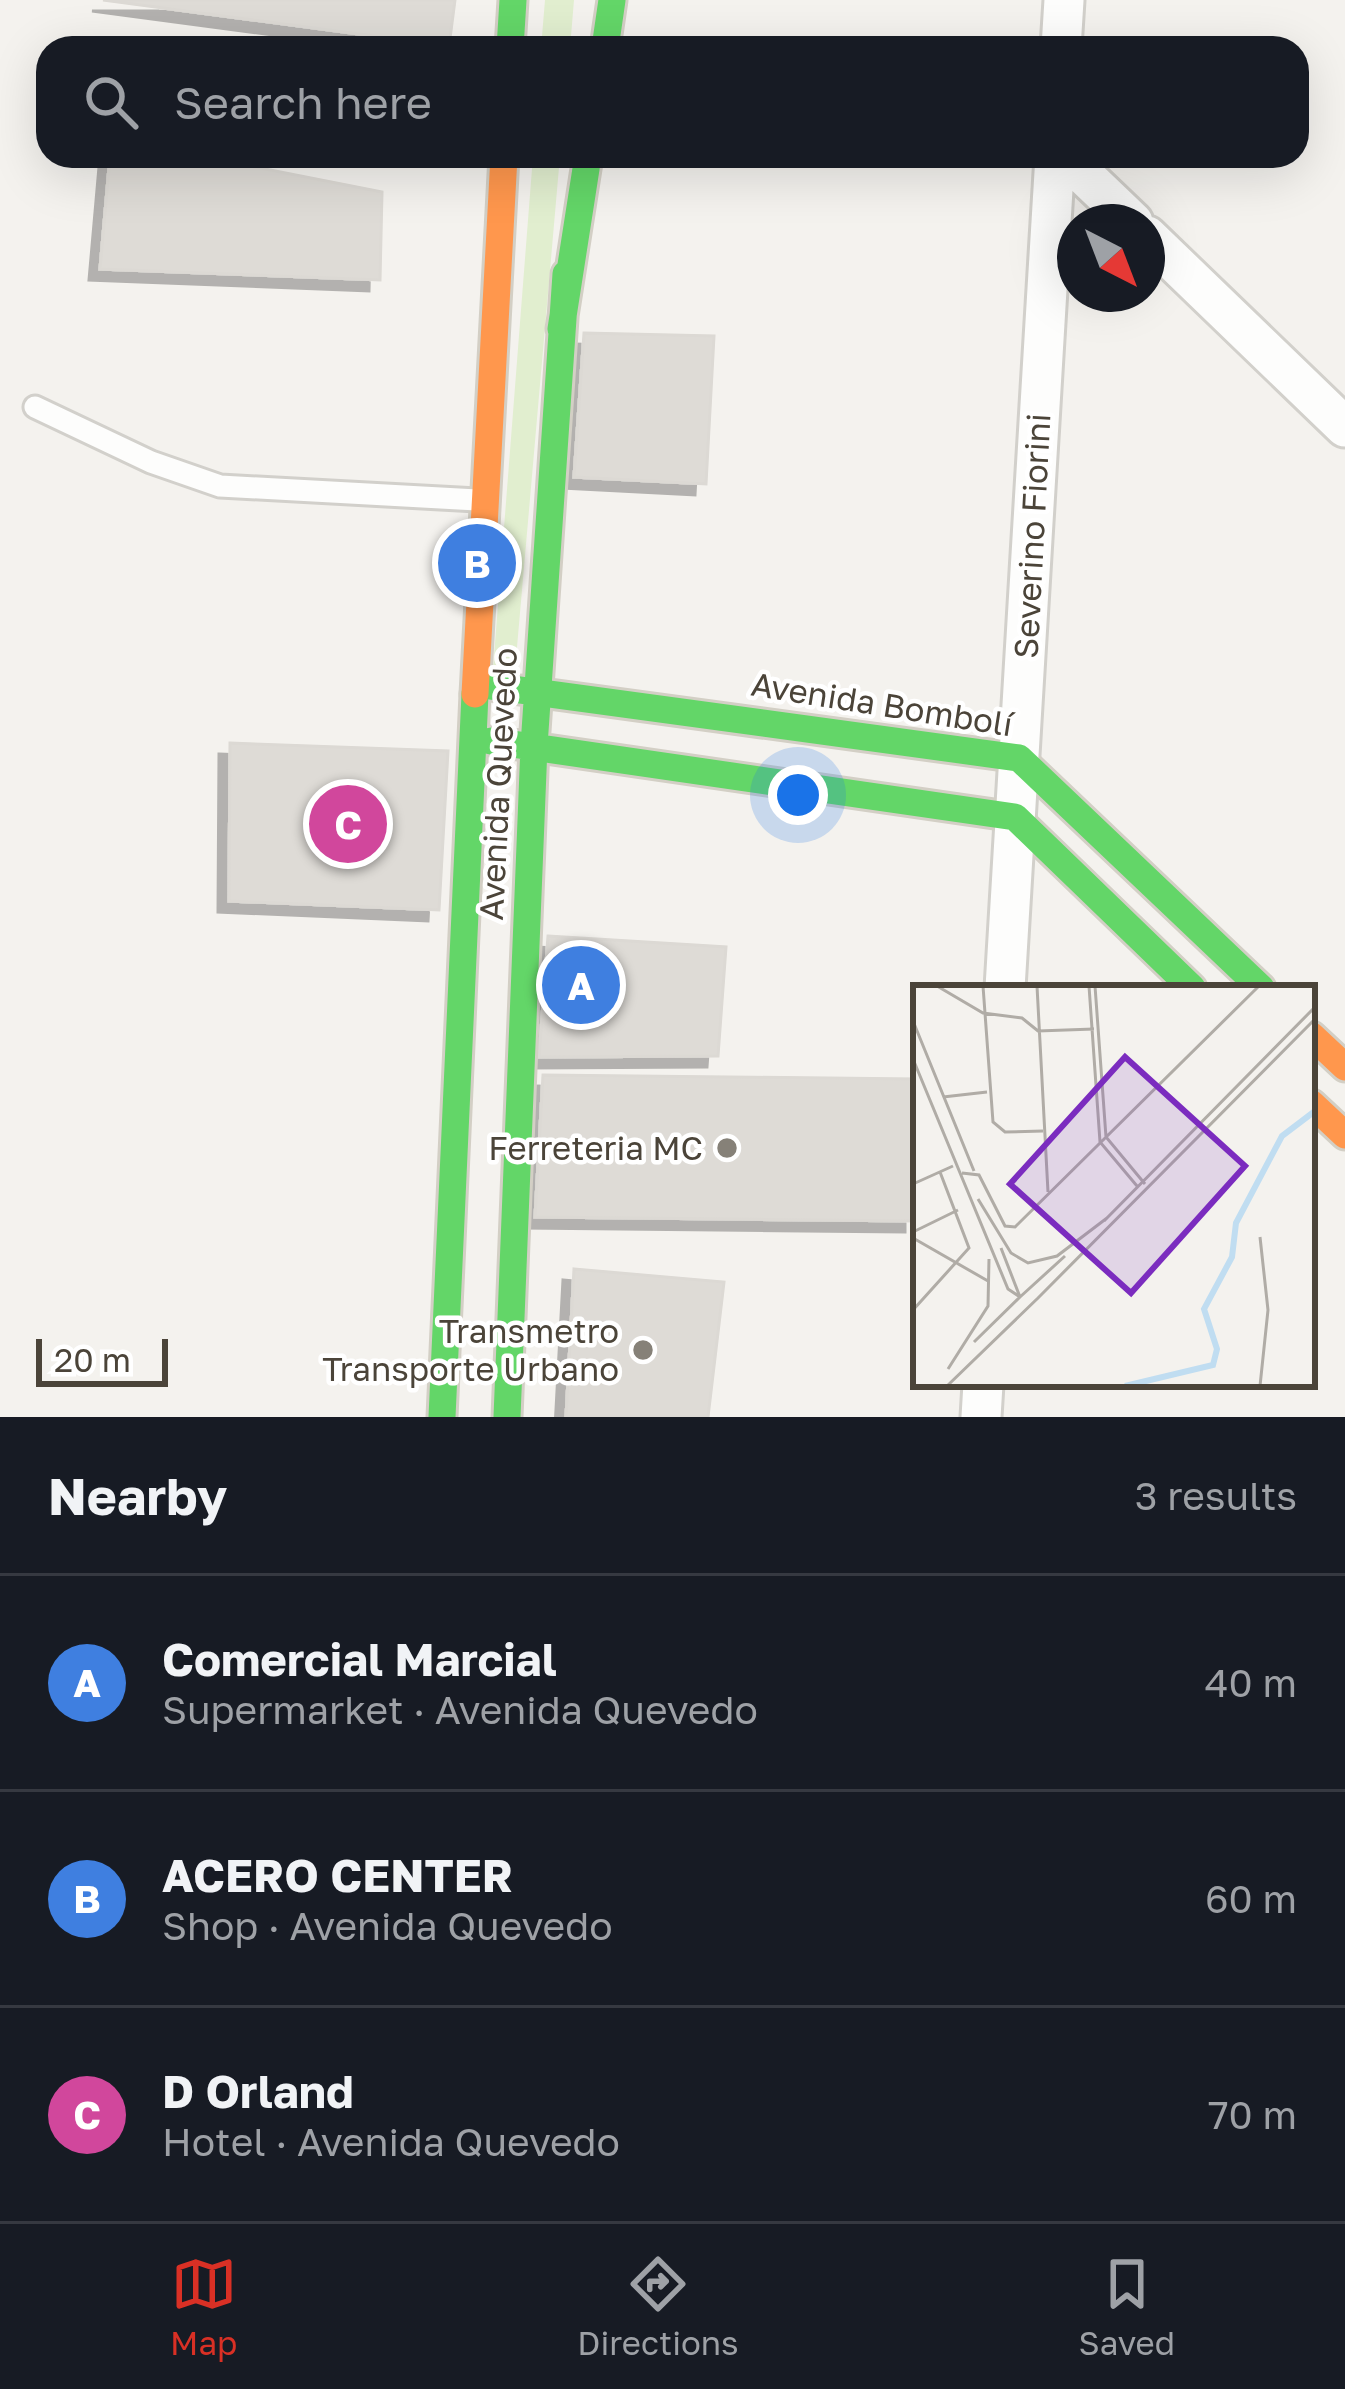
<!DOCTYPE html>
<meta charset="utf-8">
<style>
:root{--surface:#171b24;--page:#242831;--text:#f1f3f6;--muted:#9ea1a6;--line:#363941;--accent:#d93025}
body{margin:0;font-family:"Golos Text",sans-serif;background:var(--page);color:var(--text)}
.compass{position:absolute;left:1057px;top:204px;width:108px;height:108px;border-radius:50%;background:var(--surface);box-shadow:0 12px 48px #0002;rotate:138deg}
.scale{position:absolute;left:36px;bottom:30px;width:132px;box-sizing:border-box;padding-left:12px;border:6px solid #4b4439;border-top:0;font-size:33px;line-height:42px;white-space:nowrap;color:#4b4439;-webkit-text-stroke:9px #fff;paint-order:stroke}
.you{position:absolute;left:798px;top:795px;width:42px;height:42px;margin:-30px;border:9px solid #fff;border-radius:50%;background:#1a73e8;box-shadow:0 0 0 18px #1a73e833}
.badge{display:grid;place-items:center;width:78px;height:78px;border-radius:50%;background:var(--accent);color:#fff;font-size:39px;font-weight:700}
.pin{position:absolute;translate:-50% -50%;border:6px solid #fff;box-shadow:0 3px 12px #0006}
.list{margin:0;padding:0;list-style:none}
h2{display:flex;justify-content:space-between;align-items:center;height:156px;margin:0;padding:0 48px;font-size:51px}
h2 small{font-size:39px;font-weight:400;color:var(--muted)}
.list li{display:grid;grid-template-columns:78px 1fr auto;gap:36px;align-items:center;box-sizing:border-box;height:216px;padding:0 48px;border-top:3px solid var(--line)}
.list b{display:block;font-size:45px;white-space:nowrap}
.list p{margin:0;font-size:39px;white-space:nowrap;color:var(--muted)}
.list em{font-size:39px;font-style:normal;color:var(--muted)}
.icon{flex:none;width:66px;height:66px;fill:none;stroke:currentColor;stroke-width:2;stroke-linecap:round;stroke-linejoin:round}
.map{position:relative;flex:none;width:1345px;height:1417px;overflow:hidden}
.search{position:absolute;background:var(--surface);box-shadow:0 12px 48px #0002;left:36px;right:36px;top:36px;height:132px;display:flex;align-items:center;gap:30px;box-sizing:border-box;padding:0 42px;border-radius:36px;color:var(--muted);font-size:45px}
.sheet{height:804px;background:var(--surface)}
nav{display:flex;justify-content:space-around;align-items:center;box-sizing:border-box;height:168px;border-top:3px solid var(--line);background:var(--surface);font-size:33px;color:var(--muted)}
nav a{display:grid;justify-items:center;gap:6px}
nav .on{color:var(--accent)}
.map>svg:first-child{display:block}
</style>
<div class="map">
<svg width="1345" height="1417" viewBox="0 0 1345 1417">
<defs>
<filter id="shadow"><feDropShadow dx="-11" dy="11" stdDeviation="0" flood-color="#0004"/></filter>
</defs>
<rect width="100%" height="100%" fill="#f4f2ee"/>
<path fill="#e1eecf" d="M545,0h29l-4,48h-29z
M533,156h27l-45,514 -22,-1z"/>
<path fill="#dedbd6" stroke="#dcd9d4" stroke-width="3" filter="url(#shadow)" d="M103,0h352l-6,46z
M110,156h89l183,36 -2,88 -280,-11z
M584,333l130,3 -8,148 -132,-7z
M230,743l218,8 -9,159 -210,-9z
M548,936l178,11 -8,109 -179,1z
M543,1075l373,4v142l-381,-4z
M574,1269l150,13 -16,135h-142z"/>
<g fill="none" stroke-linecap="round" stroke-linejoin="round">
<g stroke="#d2d0cb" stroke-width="27">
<path id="lane" d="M35,407l116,55 69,24 257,14"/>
</g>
<g stroke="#d2d0cb" stroke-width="45">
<path id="street" d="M1061,48l3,-48
M1064,156l69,66
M1147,236l198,191
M1005,988l50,-832
M981,1417l2,-33"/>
</g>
<g stroke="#d3cfc5" stroke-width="33">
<path id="fast" d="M510,48l3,-48
M605,48l7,-48
M561,329l27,-173
M491,686l528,72 242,230
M491,741l524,76 177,171
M442,1417l33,-723
M507,1417l27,-671 32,-472"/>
</g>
<g stroke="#d3cfc5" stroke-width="33">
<path id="slow" d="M475,694l29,-538
M1312,1036l33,31
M1312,1104l33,31"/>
</g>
<use href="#lane" stroke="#fdfdfc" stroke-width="21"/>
<use href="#street" stroke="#fdfdfc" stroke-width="39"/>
<use href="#fast" stroke="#63d668" stroke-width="27"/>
<use href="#slow" stroke="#ff974d" stroke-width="27"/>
</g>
<g fill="#868178" stroke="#fff" stroke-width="4.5">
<circle cx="727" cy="1148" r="12"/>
<circle cx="643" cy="1350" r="12"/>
</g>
<g text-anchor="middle" stroke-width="9" stroke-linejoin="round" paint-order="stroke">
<g font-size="33" fill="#4b4439" stroke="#fff">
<text transform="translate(1032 536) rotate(-87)" y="12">Severino Fiorini</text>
<text transform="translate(882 704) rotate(9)" y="12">Avenida Bombolí</text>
<text transform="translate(498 784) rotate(-87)" y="12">Avenida Quevedo</text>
</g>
<g font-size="33" fill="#4b4439" stroke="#fff" text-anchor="end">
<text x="703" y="1160">Ferreteria MC</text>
<text x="619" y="1343">Transmetro<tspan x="619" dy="38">Transporte Urbano</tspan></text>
</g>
</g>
<g transform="translate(913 985)">
<rect width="402" height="402" fill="#f4f2ee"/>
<path fill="none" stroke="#c0ddf1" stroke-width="6" d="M212,401l88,-21 4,-16 -13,-40 28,-52 4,-34 46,-87 33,-25"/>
<path fill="none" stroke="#b0aca6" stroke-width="3" d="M24,1l46,27 39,5 16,13 56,-2M70,1l10,136 12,10 38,-1M124,1l11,206M176,1l11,156 37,44M182,1l11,151 39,47M0,36l61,150M0,74l95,230 12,8M30,112l44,-5M49,188l17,2 26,51 10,1 244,-241M0,199l40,-18M65,214l33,54 17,10 29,-7 50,-38M191,236l211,-214M0,247l45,-22M0,253l75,43M88,263l19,49M107,312l45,-41M125,313l277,-279M0,325l56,-62 -29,-76M61,357l46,-45M35,384l40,-63 1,-47M34,401l91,-88M347,401l8,-76 -8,-73"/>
<path fill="#7b2cbf" fill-opacity="0.15" stroke="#7b2cbf" stroke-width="6" d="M212,72l120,109 -114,127 -121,-109z"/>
<rect width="402" height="402" fill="none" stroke="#4b4439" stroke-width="6"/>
</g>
</svg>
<svg class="compass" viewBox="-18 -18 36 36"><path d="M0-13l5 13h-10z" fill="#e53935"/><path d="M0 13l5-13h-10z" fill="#9ea1a6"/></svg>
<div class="scale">20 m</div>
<div class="you"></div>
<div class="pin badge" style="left:581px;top:985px;background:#3f7fe0">A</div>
<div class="pin badge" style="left:477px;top:563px;background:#3f7fe0">B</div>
<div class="pin badge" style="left:348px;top:824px;background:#d1479c">C</div>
<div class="search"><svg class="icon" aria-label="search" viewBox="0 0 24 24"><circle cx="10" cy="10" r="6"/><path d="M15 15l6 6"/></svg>Search here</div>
</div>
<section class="sheet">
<h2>Nearby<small>3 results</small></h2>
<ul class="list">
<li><span class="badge" style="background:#3f7fe0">A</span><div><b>Comercial Marcial</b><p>Supermarket · Avenida Quevedo</p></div><em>40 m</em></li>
<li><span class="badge" style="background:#3f7fe0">B</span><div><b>ACERO CENTER</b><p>Shop · Avenida Quevedo</p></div><em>60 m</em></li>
<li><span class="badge" style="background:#d1479c">C</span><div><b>D Orland</b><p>Hotel · Avenida Quevedo</p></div><em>70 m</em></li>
</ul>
</section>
<nav>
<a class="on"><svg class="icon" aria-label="map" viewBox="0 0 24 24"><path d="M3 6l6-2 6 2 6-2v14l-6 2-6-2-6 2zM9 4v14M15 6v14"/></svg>Map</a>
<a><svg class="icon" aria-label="directions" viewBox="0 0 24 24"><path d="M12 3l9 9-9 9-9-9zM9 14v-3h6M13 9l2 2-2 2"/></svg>Directions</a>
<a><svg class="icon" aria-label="saved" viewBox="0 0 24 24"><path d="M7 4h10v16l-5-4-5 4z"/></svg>Saved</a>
</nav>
